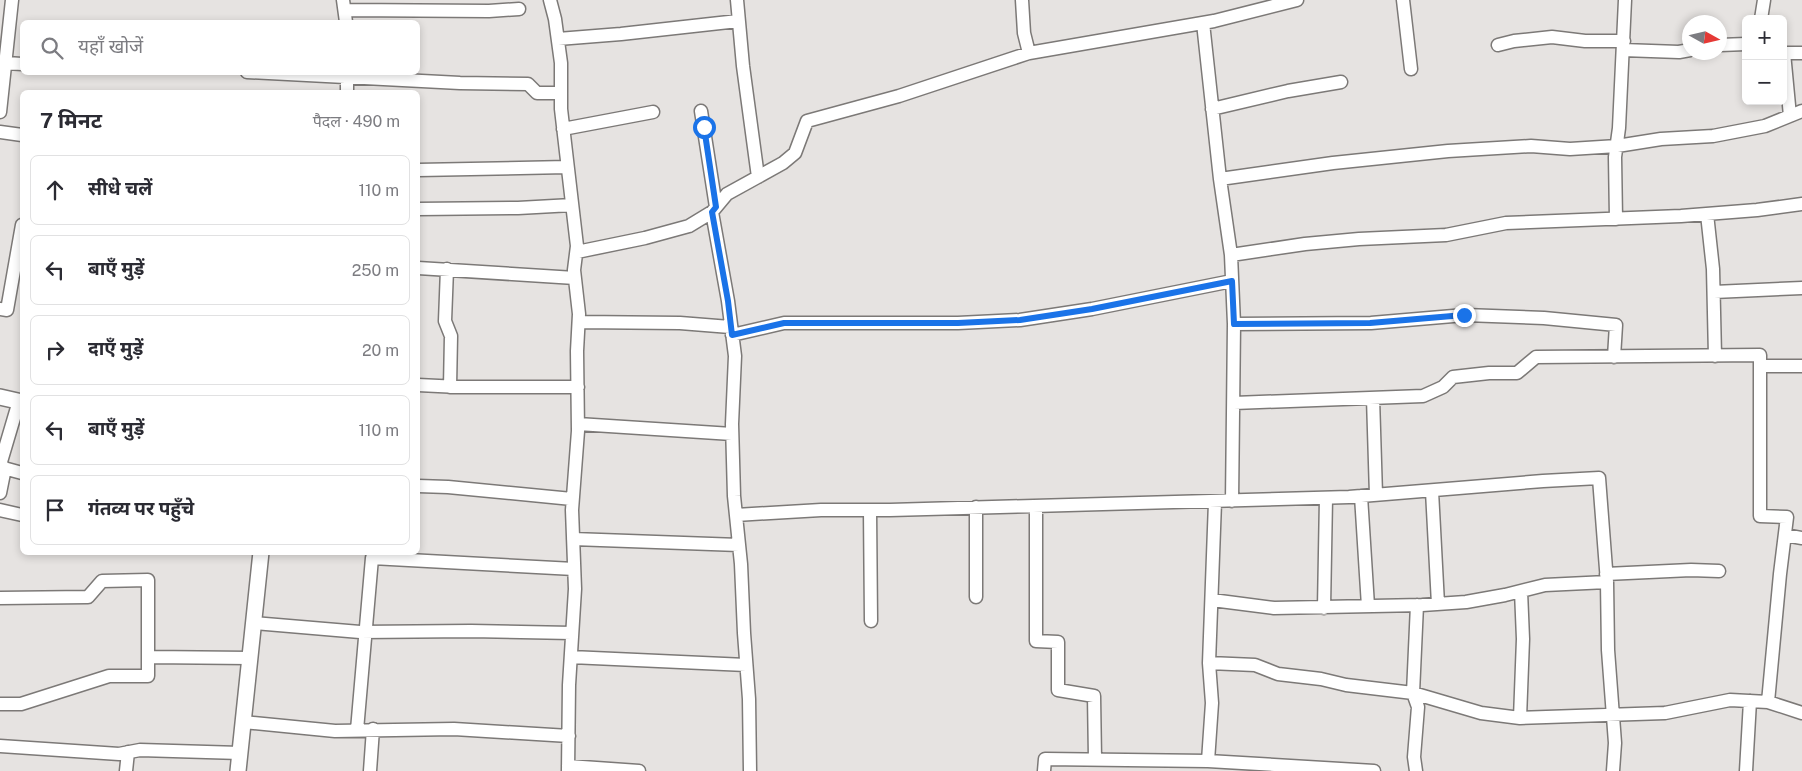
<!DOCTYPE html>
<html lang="hi">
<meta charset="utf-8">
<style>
:root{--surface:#fff;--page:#f7f7f7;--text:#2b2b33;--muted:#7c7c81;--line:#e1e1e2}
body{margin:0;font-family:"Public Sans","Noto Sans Devanagari",sans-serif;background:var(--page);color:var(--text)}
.controls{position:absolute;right:15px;top:15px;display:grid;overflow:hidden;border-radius:8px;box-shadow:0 2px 8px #0003}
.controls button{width:45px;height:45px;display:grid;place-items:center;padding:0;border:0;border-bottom:1px solid var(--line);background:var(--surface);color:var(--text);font:25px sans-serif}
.compass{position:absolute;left:1682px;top:15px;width:45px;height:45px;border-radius:50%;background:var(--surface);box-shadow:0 2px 8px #0003;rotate:98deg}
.stop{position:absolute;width:15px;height:15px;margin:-11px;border:4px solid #1a73e8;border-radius:50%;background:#fff}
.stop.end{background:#1a73e8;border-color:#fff;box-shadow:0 1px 5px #0008}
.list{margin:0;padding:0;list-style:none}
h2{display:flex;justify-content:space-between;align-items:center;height:65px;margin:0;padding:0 20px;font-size:21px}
h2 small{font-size:16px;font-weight:400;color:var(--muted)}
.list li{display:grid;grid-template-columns:32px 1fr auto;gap:15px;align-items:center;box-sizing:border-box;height:70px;margin:0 10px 10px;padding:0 10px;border:1px solid var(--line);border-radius:8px}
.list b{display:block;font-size:19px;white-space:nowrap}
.list em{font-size:16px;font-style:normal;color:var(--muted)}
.icon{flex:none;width:28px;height:28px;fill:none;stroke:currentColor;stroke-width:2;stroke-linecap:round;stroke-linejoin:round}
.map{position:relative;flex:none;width:1802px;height:771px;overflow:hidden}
.search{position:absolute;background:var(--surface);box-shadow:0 2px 8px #0003;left:20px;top:20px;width:400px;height:55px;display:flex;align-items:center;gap:12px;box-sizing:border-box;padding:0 18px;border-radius:8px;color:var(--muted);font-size:19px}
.panel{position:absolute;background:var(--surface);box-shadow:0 2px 8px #0003;left:20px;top:90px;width:400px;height:465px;border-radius:8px}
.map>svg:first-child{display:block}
</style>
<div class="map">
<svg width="1802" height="771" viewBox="0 0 1802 771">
<rect width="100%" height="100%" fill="#e6e3e1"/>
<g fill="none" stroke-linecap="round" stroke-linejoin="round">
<g stroke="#7c7977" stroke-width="15">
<path id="minor" d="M343,0l3,22
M550,0l5,19 6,44v46l16,137 -3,24 5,44 -2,37 1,80 -6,79 3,79 -6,96 -1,86
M737,0l6,66 15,111
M1022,0l2,33 5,20
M1403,0l8,69
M345,10l144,1 30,-2
M1761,19l3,-19
M1203,23l17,156 11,76 3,69 -2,177
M558,39l63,-5 117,-13
M1498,45l16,-4 38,-4 33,4h39
M1720,45l26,-1
M1623,50l56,2 11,-2
M1783,53h19
M1784,53l6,63
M6,63l16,1
M247,72l213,11 68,1 9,9h24
M347,92v-20
M1212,109l76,-18 53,-9
M701,111l15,96
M0,112l12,-112
M563,129l90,-17
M0,132l22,3
M418,170l149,-3
M1220,179l113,-16 115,-12 83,-5 39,3 47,-3 44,-7 52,-3 52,-10 37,-15
M418,209l100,-1 54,-3
M712,212l16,89 7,55 -3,68 2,72 7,68 3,69 5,66 1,72
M1707,214l6,55 2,87
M1616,219l-1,-62 4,-29 6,-128
M577,252l68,-14 44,-12 23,-14 15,-18 56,-31 12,-10 12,-32 92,-25 130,-43 185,-32 83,-21
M1231,255l74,-11 54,-5 87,-4 60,-12 175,-7 76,-6 45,-6
M418,268l157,10
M447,269l-2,52 6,15 -1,51
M1714,292l88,-4
M0,309l7,1 15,-85
M579,322l101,1 50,4
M1234,324l137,-1 94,-8 79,3 72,7 -2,32
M732,335l52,-12h174l62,-3 72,-11 140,-28
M1760,366h42
M418,385l41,2h119
M1373,398l3,97
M1234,403l189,-7 20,-9 10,-10 36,-4h28l19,-16 224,-2v161l27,1 -7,57 -12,128
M578,424l154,10
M0,465l19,-64
M0,467l22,6
M418,486l30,1 124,12
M1432,491l6,113
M0,493l5,-25
M1361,496l7,110
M1036,506v135l22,1v48l36,6 1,63
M0,510l22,5
M870,510l1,111
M736,515l85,-5h69l459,-13 194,-16 56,-3 8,104 1,68 7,93 -2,28
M1785,535l17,3
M573,539l166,6
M1606,574l85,-4 28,1
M976,597v-90
M0,598l88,-1 14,-16 46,-1v77
M1212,600l62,8 148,-3 44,-3 39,-7 40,-10 62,-3
M1324,608l2,-110
M253,623l107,9 111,-1 101,2
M571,657l175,8
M1209,663l46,2 23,9 43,5 25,6 67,8 68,20 39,5 145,-5 65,-13 38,2 34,11
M0,704h21l88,-28h39v-19l102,1
M1520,718l3,-79 -2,-48
M243,722l92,9 119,-2 115,7
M357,730l15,-172 202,11
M0,746l119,8 21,-4 100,3
M1208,761l4,-58 -3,-40 6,-161
M568,766l71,5
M126,771l2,-19
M370,771l3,-42
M1044,771l1,-12 163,2 166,10
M1416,771l-2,-14 4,-50 -5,-14 4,-88
M1746,771l4,-70"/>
</g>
<g stroke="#7c7977" stroke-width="18">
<path id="tertiary" d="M0,397l22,5
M238,771l23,-219"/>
</g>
<use href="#minor" stroke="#fff" stroke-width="12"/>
<use href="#tertiary" stroke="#fff" stroke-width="15"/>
</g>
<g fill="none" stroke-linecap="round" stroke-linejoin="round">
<path stroke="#1a73e8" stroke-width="6" d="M704,127l12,80 -4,5 16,89 4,34 52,-12h174l62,-3 72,-11 140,-28 2,43 136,-1 94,-8"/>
</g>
</svg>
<div class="controls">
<button>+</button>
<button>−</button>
</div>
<svg class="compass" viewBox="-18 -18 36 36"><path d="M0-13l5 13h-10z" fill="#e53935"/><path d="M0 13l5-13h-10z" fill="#7c7c81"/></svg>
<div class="stop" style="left:704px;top:127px"></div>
<div class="stop end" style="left:1464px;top:315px"></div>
<div class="search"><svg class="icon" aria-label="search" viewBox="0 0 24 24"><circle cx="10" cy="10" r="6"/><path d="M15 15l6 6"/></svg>यहाँ खोजें</div>
<section class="panel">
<h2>7 मिनट<small>पैदल · 490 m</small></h2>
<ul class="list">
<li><svg class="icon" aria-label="ahead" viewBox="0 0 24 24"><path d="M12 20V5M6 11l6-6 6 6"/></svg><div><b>सीधे चलें</b></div><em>110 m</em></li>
<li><svg class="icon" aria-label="left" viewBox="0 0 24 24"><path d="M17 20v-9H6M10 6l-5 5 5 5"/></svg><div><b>बाएँ मुड़ें</b></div><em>250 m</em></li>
<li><svg class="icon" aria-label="right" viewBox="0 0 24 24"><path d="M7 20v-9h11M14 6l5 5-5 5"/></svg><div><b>दाएँ मुड़ें</b></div><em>20 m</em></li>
<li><svg class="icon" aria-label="left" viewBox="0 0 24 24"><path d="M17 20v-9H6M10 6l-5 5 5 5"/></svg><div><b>बाएँ मुड़ें</b></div><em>110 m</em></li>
<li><svg class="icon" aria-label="arrive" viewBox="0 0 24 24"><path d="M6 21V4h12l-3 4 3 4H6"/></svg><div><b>गंतव्य पर पहुँचे</b></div></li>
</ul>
</section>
</div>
